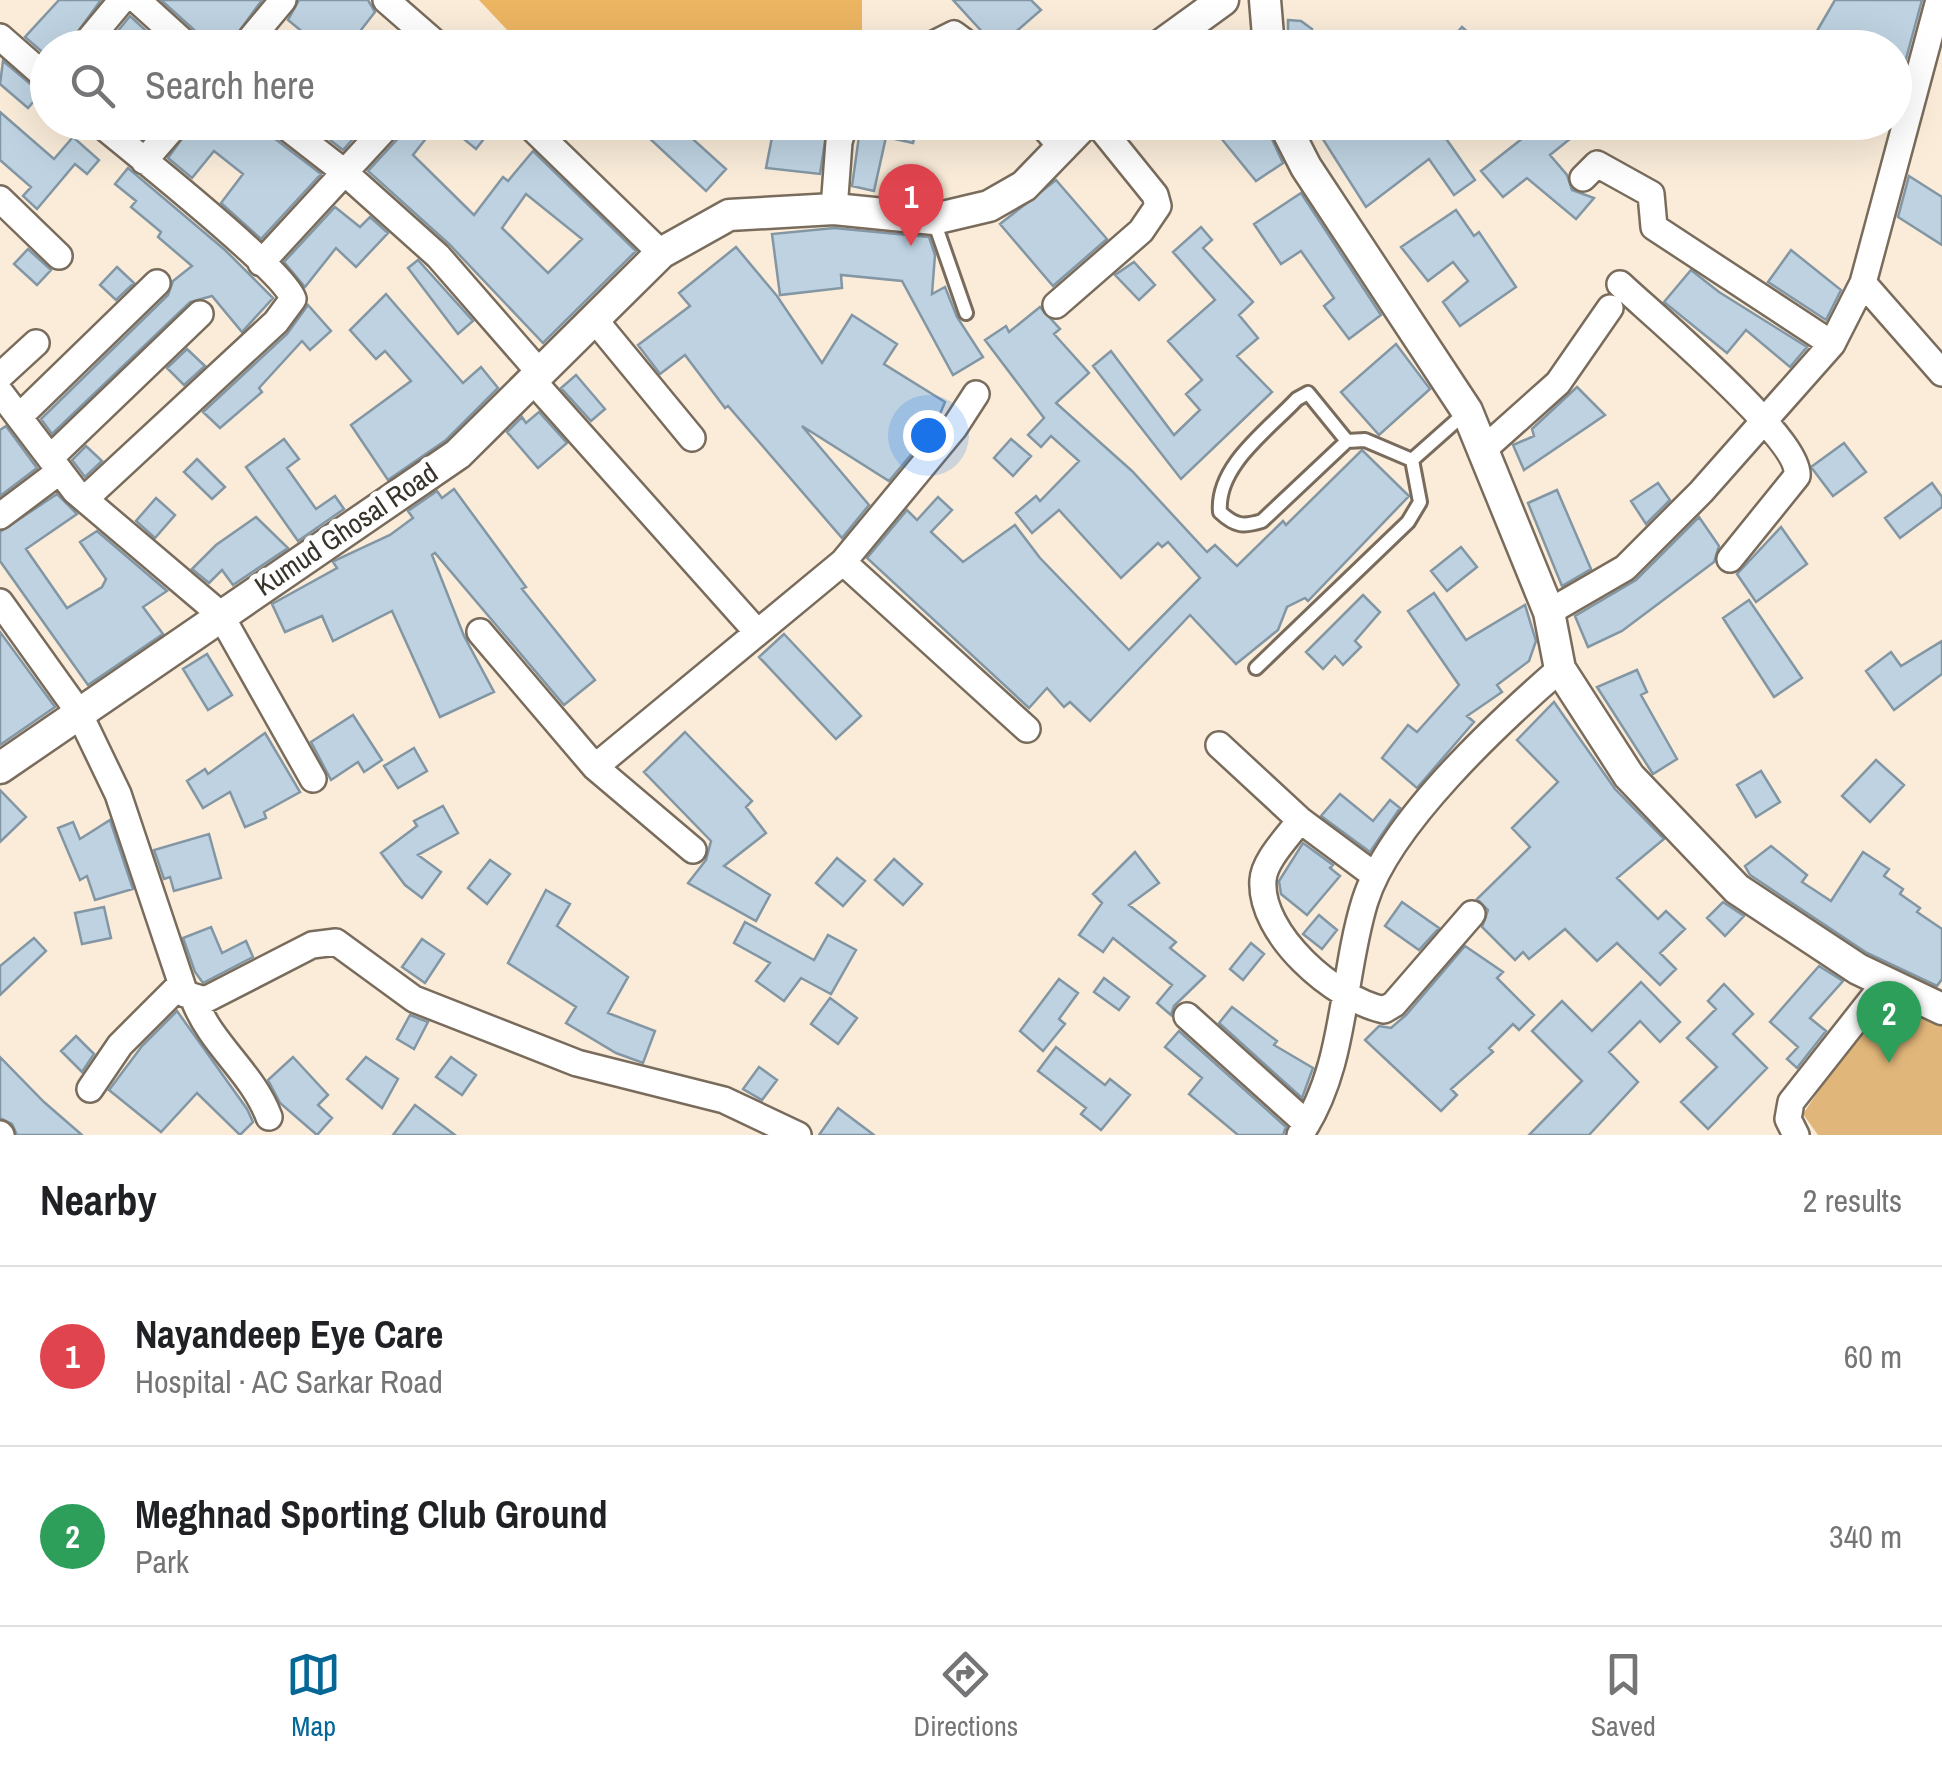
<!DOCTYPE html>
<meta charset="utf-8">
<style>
:root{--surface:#fff;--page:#f2f2f2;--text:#202124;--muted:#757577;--line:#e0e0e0;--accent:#056796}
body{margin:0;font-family:"Archivo Narrow",sans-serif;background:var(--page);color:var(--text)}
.you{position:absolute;left:928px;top:435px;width:35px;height:35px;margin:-25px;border:8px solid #fff;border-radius:50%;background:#1a73e8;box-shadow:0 0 0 15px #1a73e833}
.badge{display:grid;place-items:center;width:65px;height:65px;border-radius:50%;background:var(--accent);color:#fff;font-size:32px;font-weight:700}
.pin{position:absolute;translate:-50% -82px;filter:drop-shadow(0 2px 5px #0008)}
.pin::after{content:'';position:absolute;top:52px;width:35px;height:30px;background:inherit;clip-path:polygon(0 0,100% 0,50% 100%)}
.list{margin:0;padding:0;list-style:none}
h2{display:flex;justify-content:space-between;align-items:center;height:130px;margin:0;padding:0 40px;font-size:42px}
h2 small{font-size:32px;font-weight:400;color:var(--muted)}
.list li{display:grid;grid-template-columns:65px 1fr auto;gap:30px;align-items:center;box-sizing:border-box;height:180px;padding:0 40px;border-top:2px solid var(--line)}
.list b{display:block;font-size:38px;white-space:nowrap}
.list p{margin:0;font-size:32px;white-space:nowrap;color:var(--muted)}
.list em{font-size:32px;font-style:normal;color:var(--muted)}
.icon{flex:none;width:55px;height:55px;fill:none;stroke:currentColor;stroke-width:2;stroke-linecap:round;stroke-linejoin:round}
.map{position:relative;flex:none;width:1942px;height:1135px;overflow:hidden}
.search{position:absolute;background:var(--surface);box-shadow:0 10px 40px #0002;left:30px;right:30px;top:30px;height:110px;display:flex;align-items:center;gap:25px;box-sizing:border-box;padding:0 35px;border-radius:55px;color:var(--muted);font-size:38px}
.sheet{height:490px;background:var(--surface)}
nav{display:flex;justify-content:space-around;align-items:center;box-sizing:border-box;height:140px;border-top:2px solid var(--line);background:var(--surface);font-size:28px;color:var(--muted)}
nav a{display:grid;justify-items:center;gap:5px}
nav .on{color:var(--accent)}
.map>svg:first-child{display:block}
</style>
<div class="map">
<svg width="1942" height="1135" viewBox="0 0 1942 1135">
<rect width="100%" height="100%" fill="#faecd9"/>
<path fill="#e1b67a" d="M1885,991l57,21v123h-124l-15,-21z"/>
<path fill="#ecb562" d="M479,0h383v47h-227l-12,-14 -26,14h-74z"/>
<path fill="#bed2e1" stroke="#8396a4" stroke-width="2.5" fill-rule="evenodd" d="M59,0h42l-35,48h-18v9l-23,-20z
M161,0h101l-35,48h-21l-5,-12z
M299,0h69l7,12 -28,36h-25l-34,-28z
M953,0h78l10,10 -44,38z
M1835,0h87l-28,103v-55h-87z
M130,16l35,32h-61z
M1288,20l13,1 11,8 -4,19h-20z
M1462,27l23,21h-42z
M1211,32l13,16h-34z
M3,61l38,32 -13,15 -28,-24z
M0,112l54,47 19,-22 26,23 -12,14 -12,-10 -38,45 -14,-13 8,-9 -31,-27z
M124,122h32l-13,16z
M194,122h70l6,13 51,39 -60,65 -40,-36 22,-29 -29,-23 -22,27 -24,-20z
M307,122h61l-25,28z
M407,122h32l-26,33 61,60 29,-38 5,4 25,-30 103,100 -93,92 -94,-99 -81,-73 35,-38zM526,194l56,45 -34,34 -46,-45z
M443,122h54l-21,27z
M660,122h14l52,47 -20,22 -58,-54z
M775,122h53l-8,52 -54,-6z
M861,122h57l-5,21 -27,-6 -12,54 -22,-5z
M1227,122h37l19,41 -27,18 -40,-49z
M1312,122h152l-17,18 28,40 -21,15 -25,-36 -63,48z
M1515,122h52l9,12 -26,21 17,20 5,15 22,8 -18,21 -49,-41 -24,19 -22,-26 47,-37z
M128,168l97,82 48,48 -31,34 -30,-36 -22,6 -138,132 -11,-15 127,-124 5,-14 19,-15 -34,-29 3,-5 -30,-25 5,-6 -21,-17z
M1909,176l33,21v48l-44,-28z
M1056,180l51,59 -54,47 -53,-62z
M1301,193l80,122 -32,24 -25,-33 10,-8 -33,-47 -20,13 -27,-40z
M335,207l25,20 10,-10 18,16 -32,34 -20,-19 -31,39 -21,-25z
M1456,210l18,26 5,-4 37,55 -56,39 -17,-24 25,-21 -15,-19 -25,19 -27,-34z
M1201,227l11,13 -9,8 50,54 -14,13 19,23 -21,18 35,36 -91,87 -88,-113 18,-15 63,84 26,-25 -14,-16 16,-14 -34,-39 47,-41 -42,-48z
M834,228l95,9 6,18 -3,39 13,-7 12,30 26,40 -30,18 -51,-94 -61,-6 1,13 -62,7 -8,-61z
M736,247l41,49 45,67 30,-48 45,29 -13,20 61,38 -10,24 -46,55 -87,-55 67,79 -27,33 -114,-132 -3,2 -40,-53 -25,19 -22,-29 52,-39 -11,-13z
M28,249l23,21 -14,15 -23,-21z
M1791,250l50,40 -15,30 -58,-38z
M418,260l55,61 -15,13 -50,-66z
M1134,262l21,23 -16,15 -24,-25z
M117,267l17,16 -18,17 -16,-15z
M1691,270l28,22 88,55 -17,20 -44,-37 -19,23 -63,-51z
M386,294l77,89 18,-16 17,21 -52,52 -58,40 -37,-55 60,-44 -26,-30 -9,8 -26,-29z
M308,305l23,26 -21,19 -8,-9 -43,47 3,4 -42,36 -17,-16 84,-78z
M1040,307l20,22 -6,5 35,39 -33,30 76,68 75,81 8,-7 22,21 46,-45 3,4 76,-75 47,46 -101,105 -3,-3 -18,9 -9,23 -42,34 -46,-49 -100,106 -20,-19 -6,5 -17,-19 -18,20 -162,-150 40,-48 10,10 21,-23 14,13 -21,22 32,30 52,-37 25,33 89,92 71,-72 -32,-36 -6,5 -4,-4 -37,35 -62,-68 -27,23 -16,-20 20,-17 4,5 39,-40 -28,-25 -10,11 -13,-12 16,-17 -59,-78 21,-14 3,6z
M1396,344l34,45 -51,46 -38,-43z
M187,349l18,17 -21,19 -17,-17z
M576,375l29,34 -14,12 -30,-33z
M1577,387l28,28 -81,55 -11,-25 21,-9 -2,-7z
M539,412l28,31 -29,25 -31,-36 15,-15 4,6z
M6,426l31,42 -37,28v-66z
M284,439l15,20 -12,9 29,41 19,-13 9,13 -46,32 -52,-74z
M1011,439l20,17 -18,20 -19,-18z
M1844,443l22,29 -33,24 -22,-29z
M86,446l16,15 -17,16 -13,-17z
M197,459l28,28 -13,12 -28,-27z
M1658,483l12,17 -24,24 -15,-23z
M1932,483l10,14v10l-42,31 -15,-20z
M454,489l72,98 -4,2 73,91 -31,25 -129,-152 -3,2 32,81 30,56 -54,25 -48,-106 -59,30 -11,-25 -37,16 -13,-28 65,-36 -4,-6 5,-3 52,-24 23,-17 -5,-7 29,-20 5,7z
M1557,490l34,79 -29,17 -34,-83z
M57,494l20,20 -51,35 41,59 35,-21 4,-8 -26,-37 17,-11 70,60 -24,16 20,27 -75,51 -88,-124v-29z
M156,498l19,17 -20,23 -19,-17z
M256,517l32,31 -55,37 -11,-15 -13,13 -17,-14 24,-24z
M1699,517l20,29 -5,16 -92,69 -34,16 -13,-31 61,-36z
M1781,527l26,37 -51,38 -19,-28z
M1461,547l16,20 -30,24 -16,-20z
M1434,593l32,47 59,-35 11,36 -7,20 -32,24 5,7 -35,24 7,6 -57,66 -35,-30 26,-33 9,7 42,-47 -51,-74z
M1363,595l17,17 -25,29 6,6 -18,18 -8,-9 -12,13 -17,-17z
M1749,600l53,78 -28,19 -51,-79z
M0,632l55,75 -55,38z
M784,634l77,82 -25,23 -77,-82z
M1942,641v33l-48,36 -28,-39 25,-19 10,14z
M207,654l25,41 -24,15 -25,-41z
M1637,670l10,22 -6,3 36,64 -24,15 -56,-87z
M1554,702l61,87 49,50 -47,39 41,41 8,-8 19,18 -25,24 16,16 -16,16 -43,-42 -20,18 -32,-32 -36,30 -6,-7 -8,8 -33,-33 6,-17 -11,-11 53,-52 -18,-19 46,-46 -41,-42z
M353,715l29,45 -18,12 -6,-10 -27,18 -20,-38z
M685,732l67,69 -6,6 20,26 -42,33 46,29 -14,26 -68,-38 18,-23 5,-19 -67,-69z
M265,733l35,59 -36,20 2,6 -21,9 -15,-35 -27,16 -16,-27 18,-12 3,5z
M414,748l13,23 -29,17 -14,-22z
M1876,760l28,25 -34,37 -28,-26z
M1761,771l19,31 -24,15 -19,-32z
M0,790l26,27 -26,25z
M1340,794l33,27 17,-21 10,8 -30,44 -49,-36z
M443,806l15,27 -40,22 23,17 -19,26 -17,-13 -24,-32 36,-27 -3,-5z
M110,820l23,69 -38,11 -8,-24 -7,4 -22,-52 15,-6 7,17z
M209,834l12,44 -47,13 -4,-14 -6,2 -10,-29z
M1303,843l30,22 -3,3 10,8 -33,39 -26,-21 -2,-13z
M1771,846l36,29 -5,7 29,19 32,-49 26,17 -5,7 19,13 -3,5 20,14 -3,4 25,17v50l-5,7 -70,-33 -117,-78 -5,-9z
M1135,852l24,31 -30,22 47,37 -6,6 35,28 -31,30 -3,9 -14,-12 15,-18 -59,-47 -10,14 -24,-17 23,-32 -9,-9z
M837,858l28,23 -22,25 -27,-23z
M894,859l28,25 -19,21 -28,-25z
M490,860l20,14 -23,30 -19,-16z
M546,890l24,14 -13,22 71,51 -20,36 47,18 -12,32 -27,-10 -50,-30 10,-16 -68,-44z
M1402,902l37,26 -20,22 -34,-24z
M1723,902l21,14 -19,20 -18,-18z
M104,907l7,31 -29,6 -7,-31z
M1319,915l18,15 -15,19 -19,-15z
M745,922l69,38 14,-25 28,15 -25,44 -30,-16 -17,23 -28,-20 14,-18 -36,-20z
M211,927l11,26 24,-12 7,16 -50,26 -8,-11 -12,-34z
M34,938l12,13 -46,44v-29z
M422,939l22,15 -19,29 -23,-16z
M1251,943l13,11 -21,26 -13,-11z
M1465,946l38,26 -6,6 37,37 -15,15 -6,-6 -24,24 4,4 -42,37 6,6 -16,16 -76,-71 14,-14 12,2 15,-13z
M1819,966l24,15 -33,37 16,13 -29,37 -10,-9 11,-12 -28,-25z
M1104,978l25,19 -10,13 -25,-18z
M1059,979l19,14 -19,26 6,5 -22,27 -23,-20z
M1641,982l39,40 -20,20 -20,-21 -31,31 29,30 -49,53h-60l53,-54 -50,-50 30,-30 30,30z
M1724,984l29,30 -20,20 34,34 -59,61 -27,-27 36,-35 -30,-29 29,-29 -8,-8z
M830,998l27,20 -19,26 -27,-20z
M1232,1007l45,34 -3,4 39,23 -11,30 -83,-75z
M177,1011l70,98 6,13 -13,13 -43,-42 -36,39 -52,-42 33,-44z
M410,1015l18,7 -14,27 -17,-10z
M1179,1031l107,96 -3,8h-45l-49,-41 13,-16 -37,-31z
M76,1036l18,18 -12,18 -21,-21z
M1056,1047l49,38 5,-6 20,16 -29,35 -20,-16 5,-6 -48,-37z
M0,1057l44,45 38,33h-65l-5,-11 -12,-6z
M293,1057l35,38 -10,10 14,13 -15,17 -37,-32 -12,-23z
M366,1057l32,22 -16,29 -35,-29z
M451,1057l25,18 -14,20 -26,-18z
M759,1067l18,13 -15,20 -19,-11z
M415,1105l40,30h-62z
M838,1108l36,27h-55z"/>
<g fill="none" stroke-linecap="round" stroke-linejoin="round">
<g stroke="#796c5c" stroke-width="18">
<path id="service" d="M934,221l32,92
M1347,441l-39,-48 -11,6c-29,31 -81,67 -77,113 15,14 23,15 42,9l85,-80 18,-1 47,20
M1256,668l152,-146 12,-20 -8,-42 53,-47"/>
</g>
<g stroke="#796c5c" stroke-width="30">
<path id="minor" d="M137,0l53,48
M386,0l55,48
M0,37l48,42
M82,48l40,-48
M243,48l40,-48
M926,48l28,-14 19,14
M280,122l63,49 95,85 102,117
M526,122l135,131
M1040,122l23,27
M144,161l34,-39
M1583,178l14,-14 54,30 3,33 178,117
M0,199l59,57
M834,209l5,-67 6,-20
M261,263l130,-141
M1863,283l79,90
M1620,284c32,30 182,156 177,192l-67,83
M1056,305l85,-74 17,-25 -3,-11 -59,-73
M594,319l98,119
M0,376l36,-33
M533,381l224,251
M0,392l75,99 145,123 93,165
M19,417l138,-134
M1483,450l75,-67 52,-75
M50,458l150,-144
M85,499l191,-177 17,-23c-8,-28 -163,-150 -195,-177
M0,516l60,-45
M843,562l184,167
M0,602l78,109 40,83 67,200 20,6 107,-55 24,-3 78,57 163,64 147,37 74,35
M1549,612l76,-44 76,-76 131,-148 31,-61 76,-283
M480,632l115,135 98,83
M1219,745l81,75c-11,16 -36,40 -37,60 -4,54 71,119 121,130l10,-6 78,-90
M595,767l248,-205 111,-134 22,-34
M1300,820l74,55
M194,1000c18,46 58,72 75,117
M1187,1016l120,108
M90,1089l30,-44 59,-59
M0,1134l1,1
M1300,1135c47,-69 41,-157 65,-234 24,-77 134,-179 195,-232
M1796,1135l-8,-16 3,-17 93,-118"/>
</g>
<g stroke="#796c5c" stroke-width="35">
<path id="tertiary" d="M1265,0l4,48
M1157,48l66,-48
M1283,122l23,45 161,244 82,201 11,57 69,107 108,113 121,80 84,40
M0,768l458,-314 203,-201 68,-38 105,-6 100,10 55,-13 35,-20 62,-64"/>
</g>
<use href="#service" stroke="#fff" stroke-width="12"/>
<use href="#minor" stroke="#fff" stroke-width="25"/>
<use href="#tertiary" stroke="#fff" stroke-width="30"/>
</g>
<g text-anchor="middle" stroke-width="10" stroke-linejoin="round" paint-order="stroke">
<g font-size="28" fill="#38332b" stroke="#fff">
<text transform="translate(346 529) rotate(-34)" y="10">Kumud Ghosal Road</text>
</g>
</g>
</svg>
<div class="you"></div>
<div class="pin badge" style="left:911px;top:246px;background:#e0444e">1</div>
<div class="pin badge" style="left:1889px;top:1063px;background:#2e9e5b">2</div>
<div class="search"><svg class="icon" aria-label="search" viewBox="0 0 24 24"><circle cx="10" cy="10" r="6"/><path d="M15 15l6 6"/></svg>Search here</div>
</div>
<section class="sheet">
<h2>Nearby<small>2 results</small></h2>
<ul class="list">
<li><span class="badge" style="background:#e0444e">1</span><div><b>Nayandeep Eye Care</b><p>Hospital · AC Sarkar Road</p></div><em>60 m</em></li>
<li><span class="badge" style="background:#2e9e5b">2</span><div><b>Meghnad Sporting Club Ground</b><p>Park</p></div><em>340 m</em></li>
</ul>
</section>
<nav>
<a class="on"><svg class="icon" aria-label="map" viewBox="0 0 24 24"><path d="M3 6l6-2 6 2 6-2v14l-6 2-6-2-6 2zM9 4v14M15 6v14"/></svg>Map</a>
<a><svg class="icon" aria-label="directions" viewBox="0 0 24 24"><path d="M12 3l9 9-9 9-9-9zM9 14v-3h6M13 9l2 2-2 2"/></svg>Directions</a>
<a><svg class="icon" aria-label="saved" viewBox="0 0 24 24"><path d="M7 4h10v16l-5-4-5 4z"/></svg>Saved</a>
</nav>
